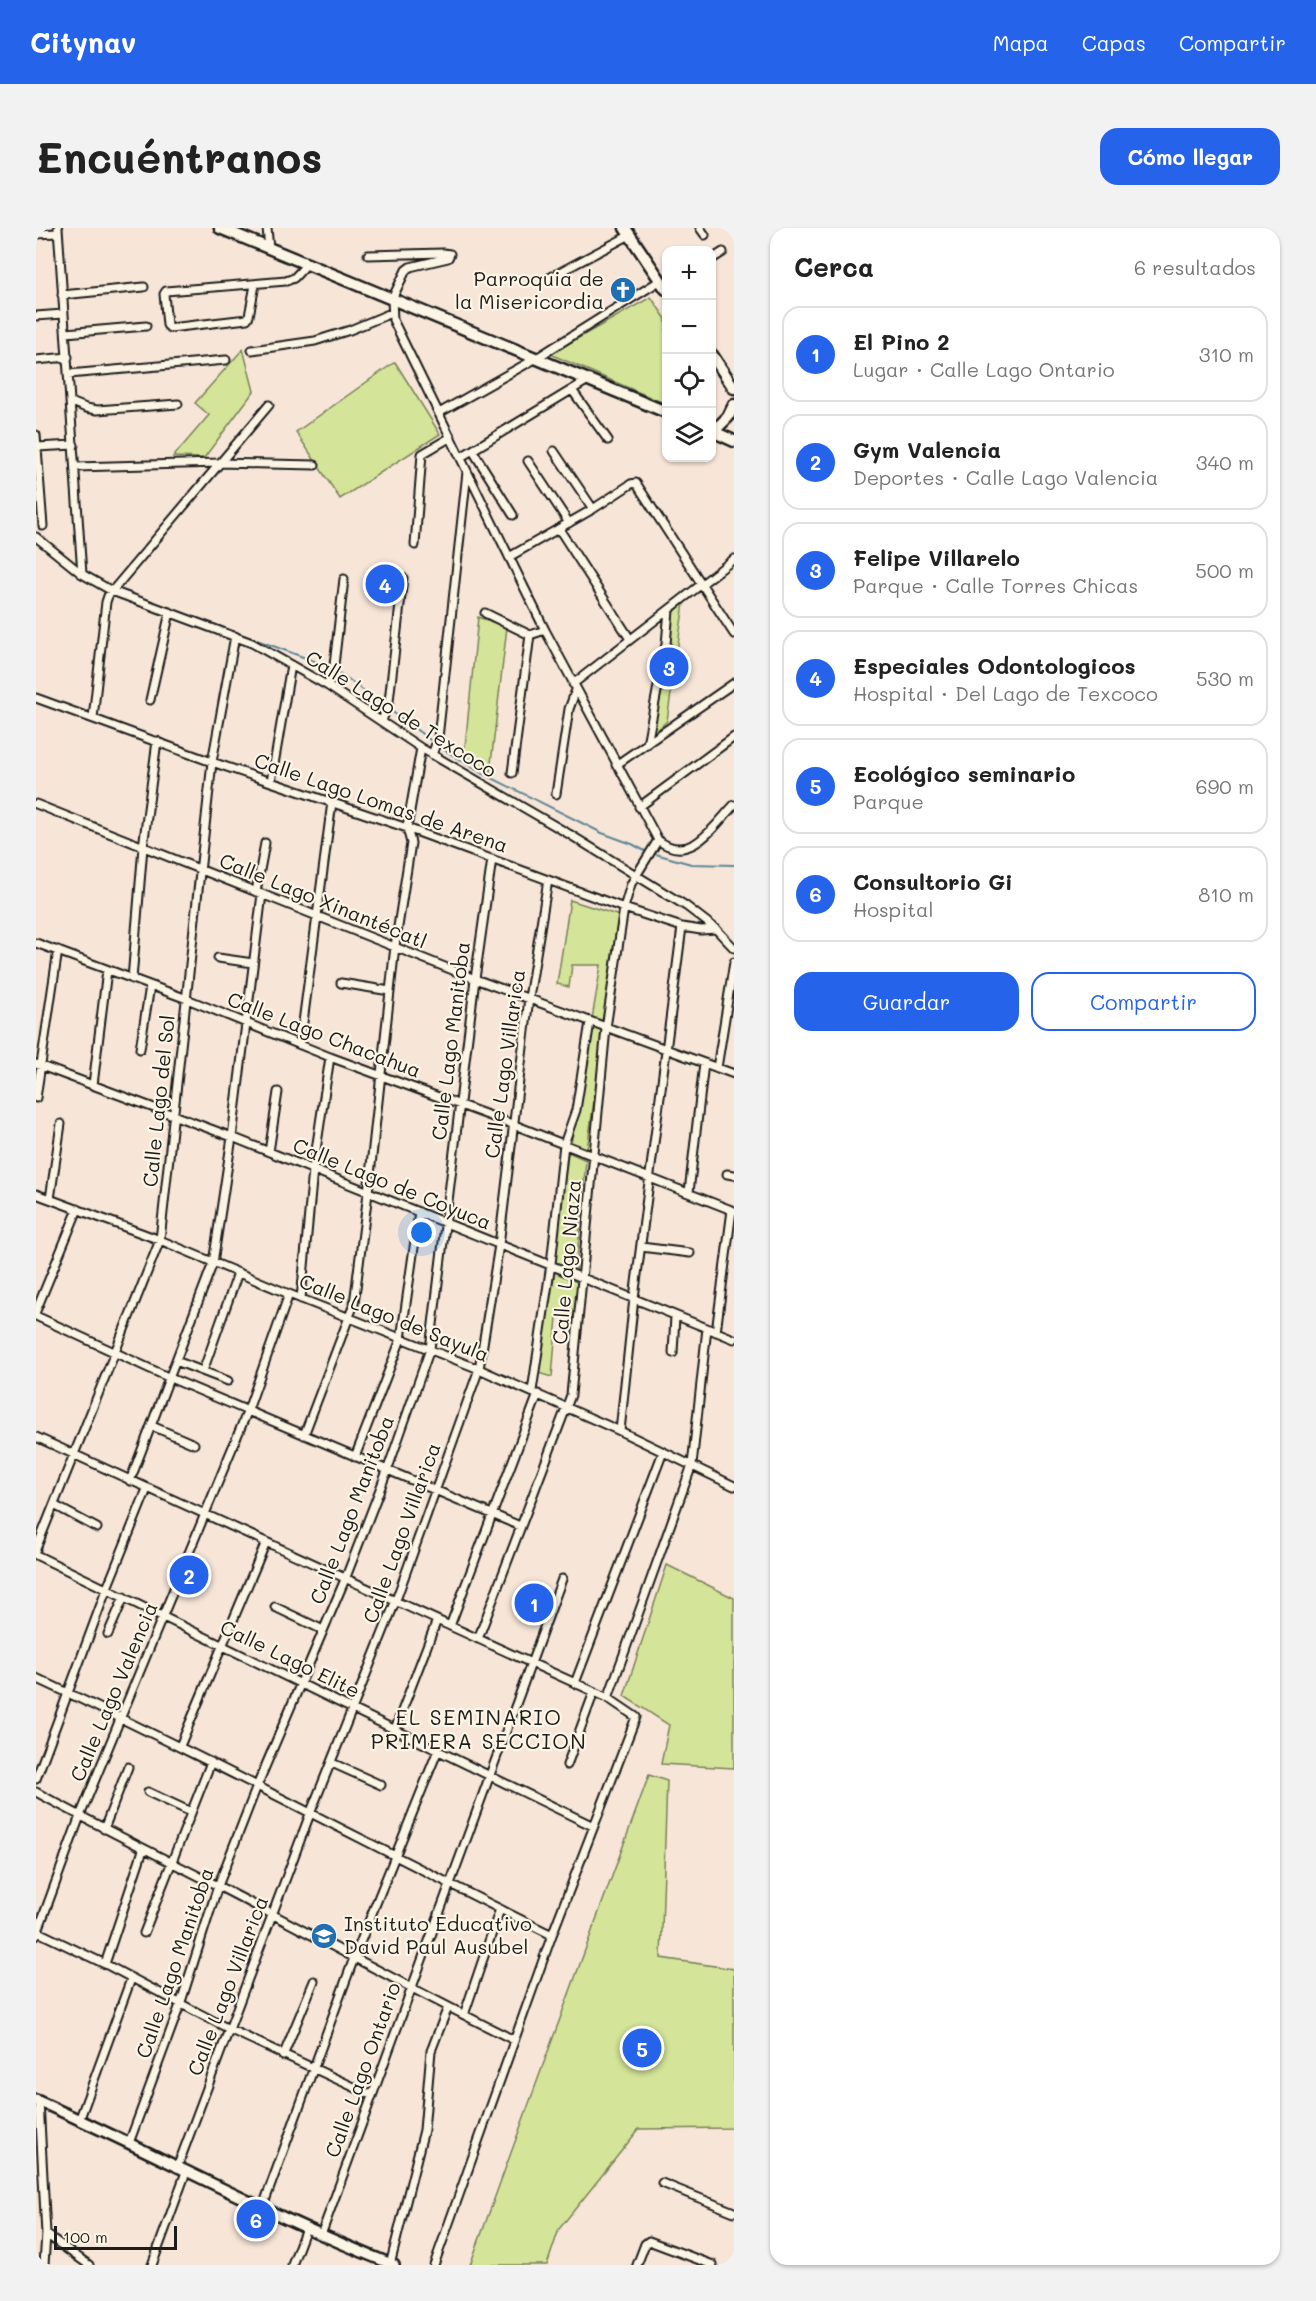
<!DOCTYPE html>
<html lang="es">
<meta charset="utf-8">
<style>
:root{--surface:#fff;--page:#f2f2f2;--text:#222;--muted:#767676;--line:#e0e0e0;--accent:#2563eb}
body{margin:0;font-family:Mali,sans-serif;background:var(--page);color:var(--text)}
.controls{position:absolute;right:18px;top:18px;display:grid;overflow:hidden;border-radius:12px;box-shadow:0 2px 4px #0004}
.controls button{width:54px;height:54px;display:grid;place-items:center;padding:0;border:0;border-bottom:2px solid var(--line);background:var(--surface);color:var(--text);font:30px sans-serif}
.scale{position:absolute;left:18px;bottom:15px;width:123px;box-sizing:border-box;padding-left:6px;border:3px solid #1c1c1c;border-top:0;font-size:16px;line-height:21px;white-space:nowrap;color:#1c1c1c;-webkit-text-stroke:4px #fcf5e5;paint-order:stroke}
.you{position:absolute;left:386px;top:1005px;width:21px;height:21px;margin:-15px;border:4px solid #fff;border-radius:50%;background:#1a73e8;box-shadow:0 0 0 9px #1a73e833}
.badge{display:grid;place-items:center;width:39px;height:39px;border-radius:50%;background:var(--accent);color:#fff;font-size:20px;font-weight:700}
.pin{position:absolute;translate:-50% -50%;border:3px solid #fff;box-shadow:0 2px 6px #0006}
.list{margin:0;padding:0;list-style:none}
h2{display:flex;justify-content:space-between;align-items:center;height:78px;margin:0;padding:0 24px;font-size:26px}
h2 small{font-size:20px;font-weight:400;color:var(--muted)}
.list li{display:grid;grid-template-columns:39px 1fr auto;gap:18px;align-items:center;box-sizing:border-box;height:96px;margin:0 12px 12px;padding:0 12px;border:2px solid var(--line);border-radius:18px}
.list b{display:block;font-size:22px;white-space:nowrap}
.list p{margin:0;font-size:20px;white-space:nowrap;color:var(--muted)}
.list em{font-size:20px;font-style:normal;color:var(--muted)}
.actions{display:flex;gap:12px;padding:18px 24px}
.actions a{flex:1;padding:14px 0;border:2px solid var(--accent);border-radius:18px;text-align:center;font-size:21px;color:var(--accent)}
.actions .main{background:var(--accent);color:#fff}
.icon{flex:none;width:33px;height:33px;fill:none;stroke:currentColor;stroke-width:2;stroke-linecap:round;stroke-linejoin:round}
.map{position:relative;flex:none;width:698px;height:2037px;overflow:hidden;border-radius:18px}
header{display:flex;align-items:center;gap:36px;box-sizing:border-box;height:84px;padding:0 30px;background:var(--accent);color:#fff}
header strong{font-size:28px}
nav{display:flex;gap:33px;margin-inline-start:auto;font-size:21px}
.intro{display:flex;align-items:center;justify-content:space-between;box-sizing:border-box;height:144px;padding:0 36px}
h1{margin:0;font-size:42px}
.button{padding:15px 27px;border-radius:18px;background:var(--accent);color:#fff;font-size:21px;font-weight:700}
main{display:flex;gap:36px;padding:0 36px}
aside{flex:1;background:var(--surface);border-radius:18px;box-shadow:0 2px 4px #0004}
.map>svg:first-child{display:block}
</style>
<header>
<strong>Citynav</strong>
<nav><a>Mapa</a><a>Capas</a><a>Compartir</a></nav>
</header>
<div class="intro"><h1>Encuéntranos</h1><a class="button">Cómo llegar</a></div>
<main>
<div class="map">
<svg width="698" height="2037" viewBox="0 0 698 2037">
<rect width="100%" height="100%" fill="#f7e6d8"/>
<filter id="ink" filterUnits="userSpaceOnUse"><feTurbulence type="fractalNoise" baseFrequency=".0167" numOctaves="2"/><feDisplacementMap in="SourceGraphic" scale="12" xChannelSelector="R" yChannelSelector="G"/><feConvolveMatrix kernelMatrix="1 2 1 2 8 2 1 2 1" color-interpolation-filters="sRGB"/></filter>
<g filter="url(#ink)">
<path fill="#d4e498" stroke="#78805a" stroke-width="1.5" d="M615,69l15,22v85l-116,-50z
M207,121l11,42 -50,67 -31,-1 36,-42 -14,-12z
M359,134l45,72 -100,65 -44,-67z
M648,375l-17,118 -13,12 19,-120z
M442,389l29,10 -17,145 -26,-15z
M534,672l50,16 -33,234 -16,-6 30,-179h-29l-3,22 -12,-3z
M532,924l18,8 -10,111 -21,-9z
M514,1042l29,13 -3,35 -19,-1 -5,60 -14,-4z
M631,1337l67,33v170l-73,-4 8,-39 -45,-29z
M613,1547l18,6 -6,177 73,11v159l-95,1 -80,100 -12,36h-77z"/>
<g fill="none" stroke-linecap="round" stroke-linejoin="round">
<path stroke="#5d8698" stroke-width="2" d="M104,369l182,67 22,12 89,66
M402,518l42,26 122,61 30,11 13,7 46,13 43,1"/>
<g stroke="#1c1c1c" stroke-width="11">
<path id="minor" d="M22,0l24,346
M231,0l2,21
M664,0l5,7
M0,6l22,-1
M332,27l75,-2 7,1 -2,4 -38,9 -4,3 -14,29 1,21 152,310 113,210c32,25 55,-13 76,-35
M676,31l11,-7
M513,50l81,-43
M219,57l-6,31 -2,3 -77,9 -3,-3 -3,-31 2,-3 120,-10 8,-3 12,-13
M26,67l82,-8
M0,88l27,-2
M30,105l80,-7
M216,122l63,-9 35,-11 41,-17
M0,132l32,-3
M33,146l157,-14
M536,162l36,50
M35,174l15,6 11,2 81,-6
M403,185l96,-54 126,-79
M0,207l7,91
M1,219l37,-2
M437,223l40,64
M518,223l39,58
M425,229l127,-77
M492,233l41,62
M40,239l142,-4 97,2
M523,301l71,110
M0,309l46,37 30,17 140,52 76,43 93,62 148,86 117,72 30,23 18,19
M379,317l7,-91 29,-17
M473,329l84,-48 38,-25 5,-1 98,151
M449,385l45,22
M537,456l161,-125
M292,458l6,-21 10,-86
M0,470l176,64 195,66 217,80 58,19 19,3 15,-1
M114,472l20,-88
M57,490l13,-116 2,-6 161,-191
M346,493l7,-20 14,-123
M611,516l19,-100 3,-34
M396,527l6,-17 29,-266
M580,537l118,-82
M476,545l18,-138 15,-5
M235,554l20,-117
M520,566l13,-85 7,-19
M0,576l439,175 259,95
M603,579l95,-70
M220,664l9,-49
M0,715l151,56 143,58 182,67 222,87
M182,730l35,5
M96,751l11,-132 14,-106
M305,755l49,8
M264,817l32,-243
M104,821l10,-63
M0,836l196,73 502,202
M681,840l17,-106
M57,857l14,-115
M0,870l22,-148
M233,924l9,-60
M691,946l7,1
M653,964l15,-129
M0,966l124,46 129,54 190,75 141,62 114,55
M14,971l11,-75
M605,1019l49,6
M265,1071l12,-129 17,-113
M0,1083l42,-102
M0,1088l134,62 350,148
M680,1104l16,-122
M637,1125l2,-37
M140,1133l52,20
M167,1143l35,-98
M496,1163l19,-127 13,-120 12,-34 14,-88
M116,1198l42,18
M584,1203l14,-133 48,-371
M268,1207l50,-131 14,-111 27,-247 16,-103 -4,-15 14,-80
M0,1209l539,246 33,15 28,19 -84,218 -118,330
M319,1229l46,-118 18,-127
M94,1253l83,-218 19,-126 30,-243
M18,1277l43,23
M0,1321l124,-309 52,-478 23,-126
M0,1327l557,271
M239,1379l48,23
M414,1398l88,-232
M72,1406l16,-37
M442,1411l93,-244 35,-367 18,-120 7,-24 27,-44
M0,1450c174,81 344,172 516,257
M539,1455l88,-231
M572,1470l84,-233 15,-137
M359,1501l42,-109
M144,1518l86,-204
M296,1535l49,22
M531,1537l27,-73
M0,1551l71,-191 40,-99
M0,1564c60,33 121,63 182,94 99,51 196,105 296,154
M112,1564l43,20
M68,1601l24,-62
M0,1703l69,33 124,65 142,66
M108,1705l67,-171
M0,1708l44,-120 168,-406 41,-116
M69,1736l38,-114
M428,1787l36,-106
M247,1828l31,-75
M3,1873l7,133 -2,31
M44,1890l51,-139
M93,1915l51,-138 38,-119 39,-100 89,-209 41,-106 43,-122 45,-370 17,-120
M141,1940l133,-354 86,-214 83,-231 20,-124 30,-247 19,-118
M626,1955l72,29
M226,1981l92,-251 84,-208
M10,2006l43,31
M285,2007l241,-656
M116,2037l34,-93
M256,2037l14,-37
M354,2037l34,-135 7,-79 17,-44
M601,2037l8,-21 4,-3 64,24"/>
</g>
<g stroke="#1c1c1c" stroke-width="14">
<path id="tertiary" d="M0,1872c120,53 235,117 358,165"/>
</g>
<g stroke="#1c1c1c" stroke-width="15">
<path id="secondary" d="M184,0l446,184
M589,0l41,61
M676,127l22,33
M676,203l22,10
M677,204l15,-15 6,-12"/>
</g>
<use href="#minor" stroke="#fcf5e5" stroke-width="7"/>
<use href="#tertiary" stroke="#fcf5e5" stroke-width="9"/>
<use href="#secondary" stroke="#fcf5e5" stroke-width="10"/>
</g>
</g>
<defs>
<g id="church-disc" transform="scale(1.35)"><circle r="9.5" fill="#1f6fb2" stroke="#fcf5e5"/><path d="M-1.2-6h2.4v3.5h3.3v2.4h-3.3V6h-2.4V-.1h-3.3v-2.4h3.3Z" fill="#fff"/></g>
<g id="school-disc" transform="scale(1.35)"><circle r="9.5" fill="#1f6fb2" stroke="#fcf5e5"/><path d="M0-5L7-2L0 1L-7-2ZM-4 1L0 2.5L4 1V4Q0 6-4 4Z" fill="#fff"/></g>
</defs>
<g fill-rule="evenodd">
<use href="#church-disc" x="587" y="62"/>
<use href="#school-disc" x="288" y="1708"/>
</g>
<g text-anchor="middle" stroke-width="4.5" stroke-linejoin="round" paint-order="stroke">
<g font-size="20" fill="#1c1c1c" stroke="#fcf5e5" text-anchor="end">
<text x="568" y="58">Parroquia de<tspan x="568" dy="23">la Misericordia</tspan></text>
<text x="308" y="1703" text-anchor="start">Instituto Educativo<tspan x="308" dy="23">David Paul Ausubel</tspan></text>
</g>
<g font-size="20" fill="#1c1c1c" stroke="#fcf5e5">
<text transform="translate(365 486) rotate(32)" y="7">Calle Lago de Texcoco</text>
<text transform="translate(345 575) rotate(19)" y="7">Calle Lago Lomas de Arena</text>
<text transform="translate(287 673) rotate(22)" y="7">Calle Lago Xinantécatl</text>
<text transform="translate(288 807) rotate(21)" y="7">Calle Lago Chacahua</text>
<text transform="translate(415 813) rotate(-83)" y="7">Calle Lago Manitoba</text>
<text transform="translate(469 836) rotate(-82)" y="7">Calle Lago Villarica</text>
<text transform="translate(123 873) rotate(-84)" y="7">Calle Lago del Sol</text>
<text transform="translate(356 956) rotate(22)" y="7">Calle Lago de Coyuca</text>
<text transform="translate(531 1034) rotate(-85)" y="7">Calle Lago Niaza</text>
<text transform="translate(358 1090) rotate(22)" y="7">Calle Lago de Sayula</text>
<text transform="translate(316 1282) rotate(-69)" y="7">Calle Lago Manitoba</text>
<text transform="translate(366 1305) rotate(-70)" y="7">Calle Lago Villarica</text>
<text transform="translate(254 1431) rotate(26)" y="7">Calle Lago Elite</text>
<text transform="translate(78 1464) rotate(-67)" y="7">Calle Lago Valencia</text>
<text transform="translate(139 1735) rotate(-71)" y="7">Calle Lago Manitoba</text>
<text transform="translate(192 1758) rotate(-69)" y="7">Calle Lago Villarica</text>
<text transform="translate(327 1842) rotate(-70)" y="7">Calle Lago Ontario</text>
</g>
<g font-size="21" letter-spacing="1.5" fill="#1c1c1c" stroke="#fcf5e5">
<text x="443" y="1497">EL SEMINARIO<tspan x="443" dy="24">PRIMERA SECCION</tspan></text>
</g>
</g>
</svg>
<div class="controls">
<button>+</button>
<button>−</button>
<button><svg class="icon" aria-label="locate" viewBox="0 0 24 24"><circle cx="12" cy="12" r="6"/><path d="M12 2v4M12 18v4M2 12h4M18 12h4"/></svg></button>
<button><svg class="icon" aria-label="layers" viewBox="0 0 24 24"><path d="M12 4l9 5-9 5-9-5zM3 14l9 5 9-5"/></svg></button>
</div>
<div class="scale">100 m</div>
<div class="you"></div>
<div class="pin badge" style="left:498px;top:1375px">1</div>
<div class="pin badge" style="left:153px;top:1347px">2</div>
<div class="pin badge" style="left:633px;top:439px">3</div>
<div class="pin badge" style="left:349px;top:356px">4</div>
<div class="pin badge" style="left:606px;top:1820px">5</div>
<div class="pin badge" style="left:220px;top:1991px">6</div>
</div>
<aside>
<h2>Cerca<small>6 resultados</small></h2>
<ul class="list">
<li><span class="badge">1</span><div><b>El Pino 2</b><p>Lugar · Calle Lago Ontario</p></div><em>310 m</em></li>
<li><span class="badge">2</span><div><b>Gym Valencia</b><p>Deportes · Calle Lago Valencia</p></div><em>340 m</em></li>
<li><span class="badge">3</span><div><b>Felipe Villarelo</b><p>Parque · Calle Torres Chicas</p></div><em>500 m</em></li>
<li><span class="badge">4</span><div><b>Especiales Odontologicos</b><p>Hospital · Del Lago de Texcoco</p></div><em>530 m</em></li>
<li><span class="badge">5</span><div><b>Ecológico seminario</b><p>Parque</p></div><em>690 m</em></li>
<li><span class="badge">6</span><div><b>Consultorio Gi</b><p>Hospital</p></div><em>810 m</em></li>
</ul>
<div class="actions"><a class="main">Guardar</a><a>Compartir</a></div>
</aside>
</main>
